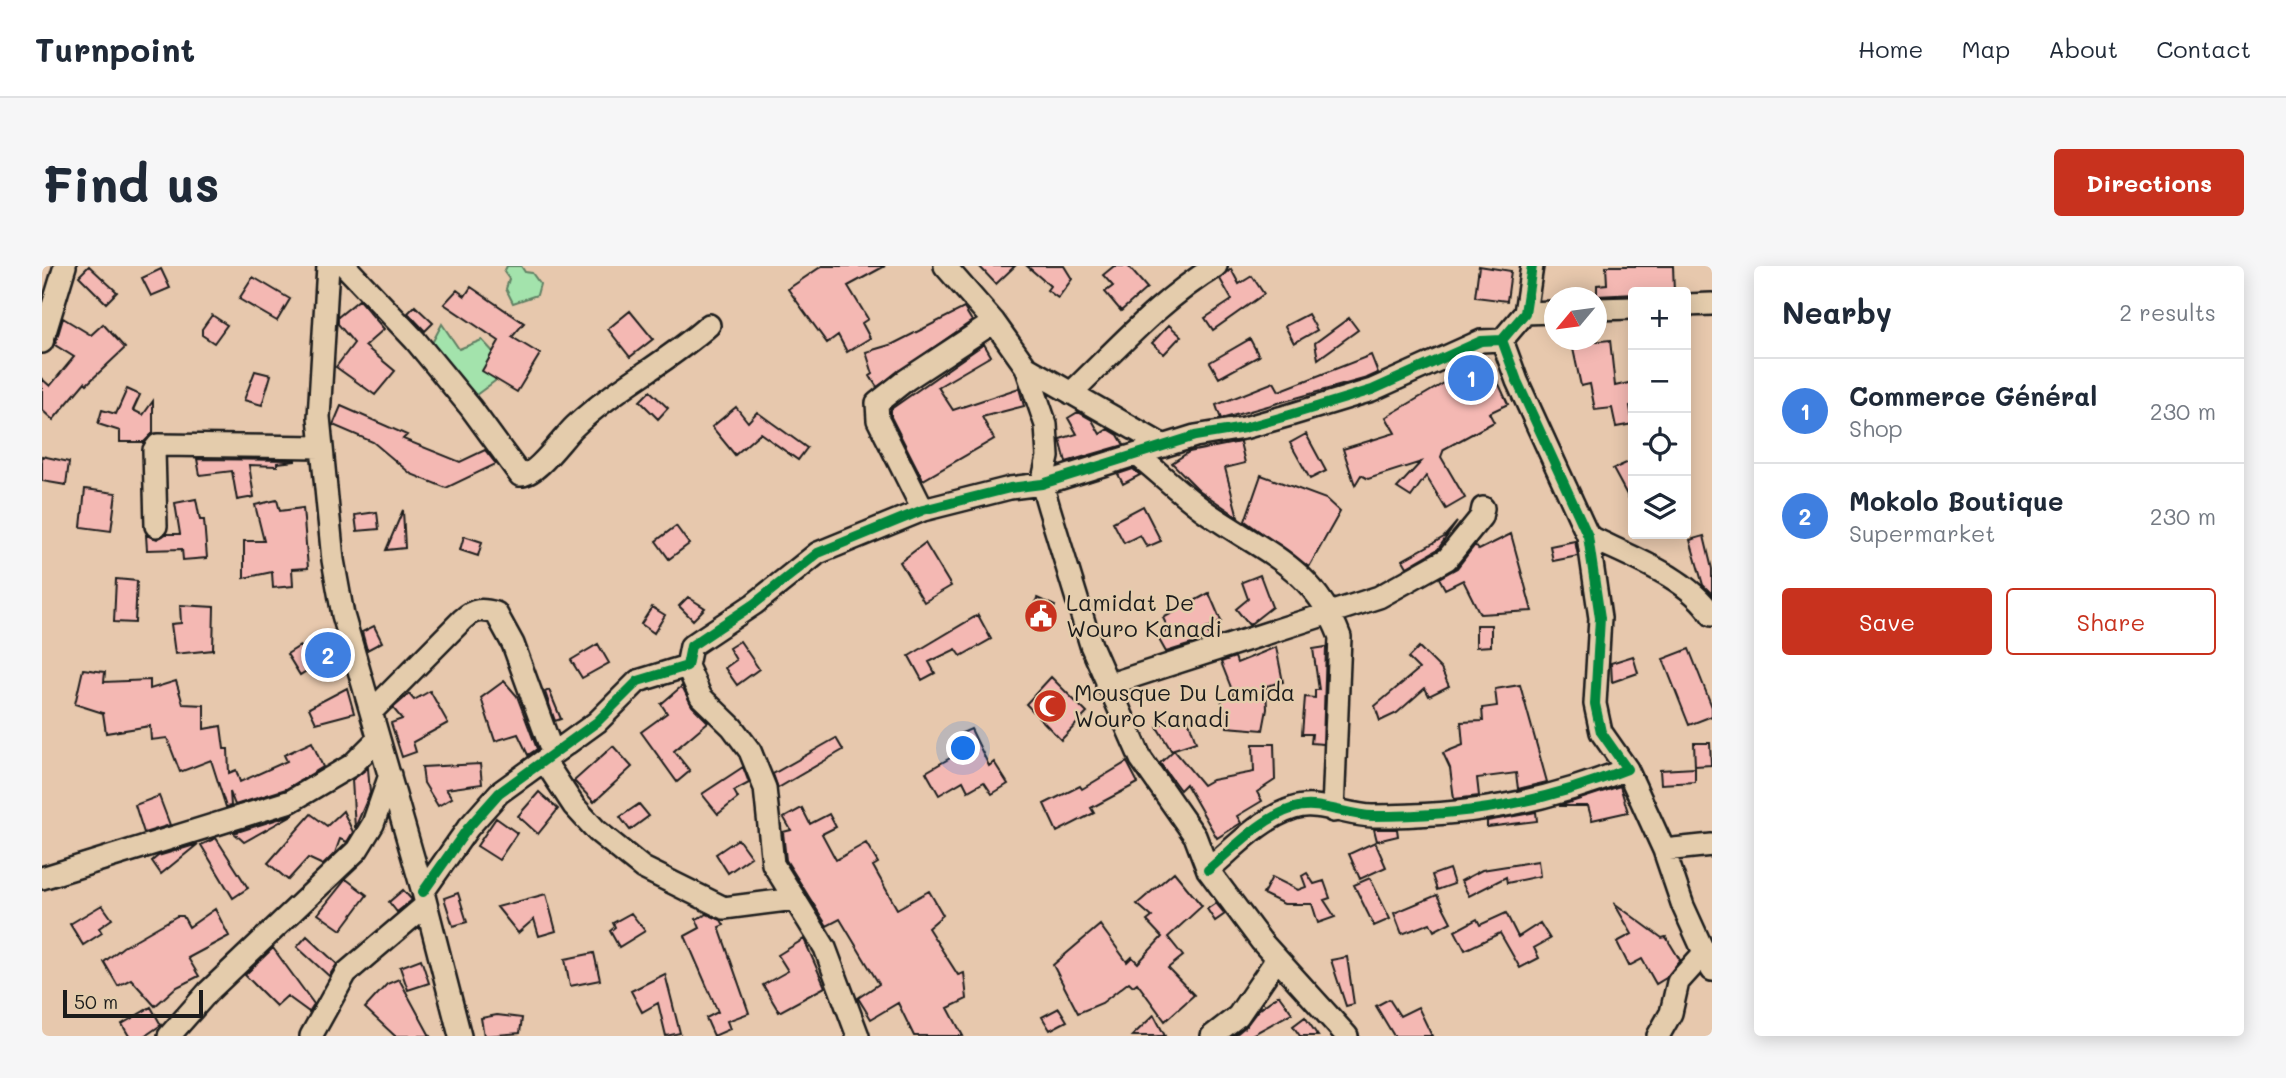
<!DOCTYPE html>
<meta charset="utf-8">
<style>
:root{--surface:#fff;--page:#f6f6f7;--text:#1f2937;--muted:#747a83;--line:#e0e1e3;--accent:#c8321e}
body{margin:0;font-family:Mali,sans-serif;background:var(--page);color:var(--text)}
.controls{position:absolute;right:21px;top:21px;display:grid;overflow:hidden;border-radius:7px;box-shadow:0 4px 18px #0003}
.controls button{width:63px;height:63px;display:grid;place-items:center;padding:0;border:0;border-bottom:2px solid var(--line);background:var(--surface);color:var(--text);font:35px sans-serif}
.compass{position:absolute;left:1502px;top:21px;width:63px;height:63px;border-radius:50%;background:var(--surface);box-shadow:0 4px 18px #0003;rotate:241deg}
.scale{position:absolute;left:21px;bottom:18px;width:140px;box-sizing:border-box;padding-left:7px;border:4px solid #1c1c1c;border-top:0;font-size:19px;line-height:24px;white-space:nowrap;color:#1c1c1c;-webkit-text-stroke:5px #e4ccac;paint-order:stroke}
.you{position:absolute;left:922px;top:483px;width:24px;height:24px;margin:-18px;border:5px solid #fff;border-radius:50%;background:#1a73e8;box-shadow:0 0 0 10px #1a73e833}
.badge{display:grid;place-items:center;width:46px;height:46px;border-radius:50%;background:var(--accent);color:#fff;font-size:23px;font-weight:700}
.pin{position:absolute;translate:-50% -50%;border:4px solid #fff;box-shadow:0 2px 7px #0006}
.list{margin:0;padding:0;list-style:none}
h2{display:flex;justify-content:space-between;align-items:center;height:91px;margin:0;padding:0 28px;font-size:30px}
h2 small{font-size:23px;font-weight:400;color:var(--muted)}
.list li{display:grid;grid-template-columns:46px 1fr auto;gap:21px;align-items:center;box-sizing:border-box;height:105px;padding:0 28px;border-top:2px solid var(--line)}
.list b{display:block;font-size:26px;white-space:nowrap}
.list p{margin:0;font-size:23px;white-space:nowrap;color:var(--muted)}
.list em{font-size:23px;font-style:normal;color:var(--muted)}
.actions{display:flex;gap:14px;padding:21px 28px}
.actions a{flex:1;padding:16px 0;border:2px solid var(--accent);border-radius:7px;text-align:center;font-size:24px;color:var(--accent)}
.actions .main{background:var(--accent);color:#fff}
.icon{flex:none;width:38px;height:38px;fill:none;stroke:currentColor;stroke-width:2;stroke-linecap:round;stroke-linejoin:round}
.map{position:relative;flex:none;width:1670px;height:770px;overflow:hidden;border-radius:7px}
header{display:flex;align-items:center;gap:42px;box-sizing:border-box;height:98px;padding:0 35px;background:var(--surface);border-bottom:2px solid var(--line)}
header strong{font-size:33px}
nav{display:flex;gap:38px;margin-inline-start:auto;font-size:24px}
.intro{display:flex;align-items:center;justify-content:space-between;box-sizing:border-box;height:168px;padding:0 42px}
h1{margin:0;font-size:49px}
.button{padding:18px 32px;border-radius:7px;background:var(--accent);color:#fff;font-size:24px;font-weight:700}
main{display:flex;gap:42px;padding:0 42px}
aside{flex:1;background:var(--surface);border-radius:7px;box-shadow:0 4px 18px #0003}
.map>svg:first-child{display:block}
</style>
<header>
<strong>Turnpoint</strong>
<nav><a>Home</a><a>Map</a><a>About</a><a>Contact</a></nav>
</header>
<div class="intro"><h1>Find us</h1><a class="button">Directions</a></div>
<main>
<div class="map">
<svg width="1670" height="770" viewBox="0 0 1670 770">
<rect width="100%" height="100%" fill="#e7c8ad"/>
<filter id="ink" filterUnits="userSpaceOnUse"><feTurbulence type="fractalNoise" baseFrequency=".0143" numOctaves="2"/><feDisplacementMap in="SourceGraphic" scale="14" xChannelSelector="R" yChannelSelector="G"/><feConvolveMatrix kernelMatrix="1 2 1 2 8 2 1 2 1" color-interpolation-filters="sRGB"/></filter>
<g filter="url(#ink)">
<path fill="#a3e3ac" stroke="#608064" stroke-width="2" d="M465,0h14l4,6 7,1 8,11 -3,11 -24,8 -7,-14 3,-10 -5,-7z
M400,58l17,25 23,-9 14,15 -1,26 -38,28 -10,-19 -16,-15 1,-32z"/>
<path fill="#f4b8b3" stroke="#1c1c1c" stroke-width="2" d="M47,0l28,26 -11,11 -27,-27z
M780,0h63l-37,20 20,33 -6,4 8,15 -23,14 -9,-17 -11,8 -39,-54z
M937,0h36l-19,18z
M985,0h37l8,13 -14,19 -11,-8 3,-4z
M1072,0h14l19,22 -26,23 -16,-19 8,-6 -10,-11z
M1437,0l32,5 -4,30 -32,-4z
M1564,0h67l1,26 -77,4v-11l10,-1z
M119,3l9,19 -19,8 -9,-18z
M1189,3l8,15 13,-8 12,18 -51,36 -8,-12 27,-18 -12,-21z
M211,11l37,22 -13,22 -38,-22z
M429,21l53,36 -12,14 28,17 -23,38 -35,-21 17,-30 -55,-37 13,-14 8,6z
M317,34l25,29 -19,17 30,25 -20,24 -39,-28 18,-24 -16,-19v-7z
M373,40l18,17 -8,8 -17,-18z
M922,42l8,13 -95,66 -7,-11 3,-2 -7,-22 27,-8z
M588,45l23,28 -23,18 -22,-28z
M1266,48l9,16 -23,13 -9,-17z
M170,49l15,10 -13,18 -12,-8v-6z
M21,52l28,17 12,-11 22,24 -38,36 -2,-2 -32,38 -11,-10v-31l8,7 24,-29 -19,-12z
M1307,52l9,12 -40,29 -3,-16z
M1127,59l12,11 -17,18 -12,-11z
M1208,73l9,17 -40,22 -9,-16z
M1568,74l5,46 18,-4v23l-3,1 3,18 -17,3 -4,-19 -17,2 -5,-26 -9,2 -9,-42z
M942,78l7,12 -53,31 15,23 66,-22 5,18 -42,11 12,22 -71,41 -32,-63v-8z
M1329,89l7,18 -11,5 -146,41 -5,-14 58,-23 5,9z
M1445,92l21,46 -19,9 5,9 -50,27 -3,8 24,41 -19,11 -20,-33 -15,21 -14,-9 24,-26 -53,17 -7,-4 -6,10 -12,-36 52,-16 -9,-16z
M213,105l16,4 -9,30 -18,-5z
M85,123l13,6 -7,15 10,5 10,-14v32l-9,9h-24v-11l-22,-7 4,-14 14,4z
M608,125l18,17 -10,11 -18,-18z
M299,140l66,29 -4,4 57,23 25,-12 11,14 -50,24 -35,-14 -38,-32 -40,-17z
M694,141l12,15 9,-10 50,36 -9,12 -38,-27 -25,22 -23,-28z
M1036,146l14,8 8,14 8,-5 10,6 6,10 -58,17 -6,-23 17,-5 -9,-16z
M1264,168l20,37 -16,8 -20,-36z
M1198,176l5,21 -20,5 13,49 -39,-27 -27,-27 17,-11z
M0,190l27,6 -3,23 -24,-4z
M155,193l98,1v1l-18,2v3l-28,-1 5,32 -17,3 -5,-29 -32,4z
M1591,194v46l-20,-37z
M1091,203l7,6 -17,9 -5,-10z
M1219,209l65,24 14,13 -31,55 -64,-46z
M43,223l31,4 -5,38 -30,-4z
M154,233l4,21h4l3,38 -24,2 -1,-11 -35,1 -1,-15 11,4 9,-5h14l-5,-31z
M235,234l3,11 23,-3 5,60 -16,1 1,17 -20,2 -1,-16 -28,6v-37h20l-9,-36z
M1101,240l18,35 -14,6 -7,-12 -16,8 -11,-21z
M361,244l2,38 -19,2z
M335,246l2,17 -22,2 -2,-16z
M1415,256l-19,27 -31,18 -4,-7 41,-23z
M634,260l13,18 -20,15 -13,-18z
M1469,268l21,77 -52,3 -17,-34 -18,9 -6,-11 18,-10 18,-23 4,5z
M422,270l18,6 -4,14 -18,-6z
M1662,270l8,33v25l-9,-9 -13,-45z
M1533,275l3,15 -25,5 -3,-15z
M883,277l26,43 -27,16 -24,-40z
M1218,309l12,32 -23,18 -13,-16 12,-10 -6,-17z
M74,313l21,2 -2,42 -21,-1z
M1167,327l12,28 -15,8 5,9 -45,14 -9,-16 12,-6 -6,-12z
M646,331l17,11 -12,12 -14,-14z
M995,332l18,8 -10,23 -18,-7z
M138,339l34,2 -1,43 -38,4 -4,-30 10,-1z
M610,341l13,8 -11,18 -13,-9z
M936,349l13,24 -30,17 -5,-7 -27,13 6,11 -13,7 -13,-24z
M1434,359h15v21l-15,1z
M332,360l8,16 -15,8 -5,-18z
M698,375l19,28 -22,16 -12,-17 11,-8 -7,-12z
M296,378l1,6 -39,25 -13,-21 13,-8 5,9z
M556,378l11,19 -27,15 -11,-18z
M1234,381l7,35 -17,4 1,23 -4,21 -36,-3 1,-12 -2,1 -5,-17 13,-4 -13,-33 14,-5 2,6z
M1284,381l-3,97 -12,-1 1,-9h-10l3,-37 10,1v-8h4l-6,-41z
M1377,381l22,22 8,17 -20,10 -4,-8 -28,25 -17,8 -5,-15 44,-37 -11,-11z
M1647,383l23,58v9l-23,9 -26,-66z
M1591,390l5,17 -26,9 -1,-19z
M41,403l22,3 -1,10 46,-2v9l26,-8 7,23 21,1v24l17,-3 3,23h4l1,24 7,-3 4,12 47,-21 -3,-6 28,-13 11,25 -37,22 -51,16 -5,-13 1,14 -5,1 -15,-47 -31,12 -13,-34 -16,2 -1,-14 -44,7 -3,-20 -28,-9z
M1009,411l36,36 -26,27 -35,-36z
M462,415l13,15 20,53 -9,6 -10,-21 -23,7 -14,-43z
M1478,419l27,97 -29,7 -2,-16 -39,5 2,18 -25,3 -4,-31 -7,-15 20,-8 -2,-23 22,-1 -1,-13 15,-2 -2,-17z
M640,420l10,20 16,16 -34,29 16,20 -13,11 -36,-50 26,-19 -6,-9z
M305,422l7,25 -38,10 -7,-15z
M507,424l12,29 -6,2 -10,-29z
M388,425l18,32 -35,19 3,10 -14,5 -11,-34 11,-4 -9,-11 16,-14 5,6z
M1145,450l9,26 -25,8 -14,-23 14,-9 2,4z
M929,463l18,37 5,-4 14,22 -16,10 -8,-12 -16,9 -5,-10 -24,14 -13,-23 36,-21 -7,-15z
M794,472l7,12 -65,38 -5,-14z
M1652,477h16l1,22 -16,1z
M1211,478h21l1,36 -18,12 5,9 -25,15 4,7 -24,15 -31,-54 -6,6 -20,-27 14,-13 29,35 9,-5 42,-8z
M571,480l19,21 -38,35 -20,-21z
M1085,496l11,21 -47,25 3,5 -37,19 -13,-28 36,-18 2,3z
M438,498l2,20 -36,5 6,9 -14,8 -14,-23 -2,-16z
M701,501l6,16 -15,8 4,7 -20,16 -16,-20z
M326,502l2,25 -15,35 -3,-48z
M1653,502v14l-34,2 -1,-14z
M1578,520l8,26 -36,8 -4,-14h-29z
M497,526l19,17 -20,25 -20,-18z
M117,530l11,29 -26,8 -9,-28z
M597,538l10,12 -19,14 -10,-13z
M760,542l8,16 19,-10 7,13 -14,7 14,26 30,-17 12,20 -5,3 24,43 32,-18 14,24 -15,13 30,47 6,-2 3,26 -19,9 15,28h-49l-16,-33 -27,16 -13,-21 21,-14 -39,-65 -13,7 -41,-66 -3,-28 8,-2 -7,-12z
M301,545l10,21 -6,10 -7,-3 -5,14 -12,12 -15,-7 -20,22 -20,-17 43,-49 16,12z
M1494,546l1,9 -50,6v-6z
M252,548l-50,28 -10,-9z
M454,552l21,15 -18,27 -22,-14z
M1332,563h23l1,7 -21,5z
M174,572l32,50 -15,10 -32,-53z
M696,573l13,18 -23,16 -12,-19z
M1333,576l11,25 -26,12 -11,-25z
M156,578l-37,30 -9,-13 6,-5z
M1496,595l2,15 -33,7 -1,-6 -37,19 -8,-15 21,-11z
M1407,603l5,15 -17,6 -5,-15z
M1132,606l28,34 -34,31 15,19 -15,12 26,27 -29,26 -28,-38 -4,3 -4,-4 -27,21 -24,10 -25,-48 47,-40 27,37 5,-5 6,6 24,-26 -15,-16 5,-4 -15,-13z
M1265,607l7,11 10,-3 6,17 -6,2 11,17 -17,6 -6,-19h-28l-21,-10 9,-17 26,13 8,-3 -4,-11z
M1328,612l20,41 -16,7 -20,-41z
M304,613l21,16 -26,35 -23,-16z
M361,624l9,10 -15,12 -8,-10z
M416,627l9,29 -14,4 -9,-28z
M504,628l10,37 -17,5 -5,-17 -16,14 -21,-26z
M1395,629l14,27 -17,9 -4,-8 -28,11 -8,-21z
M1174,637l9,11 -10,7 -8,-12z
M1572,637l48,35 4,-1 14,23 -14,18 -10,6 -14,-25 -13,7 -12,-24 15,-8z
M60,639l10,14 -13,9 3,5 -19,12 -13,-21z
M173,643l14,27 -41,22 11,18 -24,12 -20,18 -24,-27 -13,7 -14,-24 19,-15 54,-31h6l6,11z
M589,647l14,18 -26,16 -9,-16 5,-4 -2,-4z
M1464,647l12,24 22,-14 10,16 -16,9 5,10 -19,10 -20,-35 -35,17 -10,-19 22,-12 3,6z
M665,648l14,6 3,5 -5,2 30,86 -22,8 3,8 -16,7 -8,-18 12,-6 -33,-76 15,-8 -4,-9z
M265,670l30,28 -8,12 -32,-29z
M762,673l21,48 -46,25 -16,-27 25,-14 -10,-16z
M231,682l41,56 -5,8 -22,-16 -11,10 -31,-31z
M552,687l6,27 -30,6 -5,-27z
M1305,691l7,47 -8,2 -15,-46z
M379,693l8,24 -21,7 -8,-23z
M623,708l15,59 -14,3 -8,-33 -16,9 -11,-21z
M357,713l31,57h-35l-30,-28 22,-24z
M1237,729l13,18 -42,23h-16l12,-10 12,-16z
M1347,733l11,17 18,-9 14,29h-38l-18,-30z
M109,741l10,18 -16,11h-16l-7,-12z
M1017,742l8,13 -17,9 -8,-13z
M455,749l25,3 -2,15 -36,3 -3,-18z
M1112,749l11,21h-33z
M1263,751l13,19h-18l-7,-10z"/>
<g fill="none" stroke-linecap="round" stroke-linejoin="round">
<g stroke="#1c1c1c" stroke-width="26">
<path id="street" d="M286,0l-9,151 14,143 10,55 80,277 37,144
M303,0l70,74 56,68 49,67c16,2 43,-38 55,-49 41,-39 92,-63 134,-101
M903,0l49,56 32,45 20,58 2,32 -6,27 7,24 42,137 50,114 54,77 13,34 53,71 86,95
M1644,39l26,-1
M1554,43l37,-1
M1483,47l29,-1
M0,76l23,-76
M984,101l138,79
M1029,127c46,-44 90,-94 145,-127
M1095,189c24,19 47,42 72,59 57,39 105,54 131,123l-7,174
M881,244l-45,-90 -1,-17 29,-23 88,-58
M114,260l-2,-76 4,-5 163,2
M1546,270c40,20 99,40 124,79
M645,400l14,31 31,30 18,24 15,37 8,76 52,84 33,88
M1065,419l272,-88 68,-38 34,-42 2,-9
M330,445l91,-92c11,-10 19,-10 33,-6l17,31 40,110
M503,496l29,44 23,25 46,37 81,40 71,-9
M1585,503l37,81 19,56 29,64
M1622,584l48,-5
M1166,604c25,-21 53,-52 86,-62 23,-8 54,8 79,8 93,0 167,-12 254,-47l-26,-37 -6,-28 5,-86 -12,-82 -71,-155 -15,-41
M0,612l249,-77 61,-36 25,-25
M381,626l45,-64 31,-35 98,-71 41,-41 49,-15 4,-20 63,-42 64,-51 105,-43 87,-22 32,-4 153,-48 49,-8 46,-13 82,-25 109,-49 21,-1 23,-27 7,-47
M127,770l39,-44 149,-142 16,-26 17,-49
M269,770l35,-63 80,-68
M1170,770l26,-20 39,-57
M1616,770l13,-23 7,-31 28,-31"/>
</g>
<use href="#street" stroke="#e4ccac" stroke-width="21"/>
<g stroke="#e4ccac" stroke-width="15">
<path id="cycleway" d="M1166,604c25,-21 53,-52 86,-62 23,-8 54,8 79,8 93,0 167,-12 254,-47l-26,-37 -6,-28 5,-86 -12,-82 -71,-155 -15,-41
M381,626l45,-64 31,-35 98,-71 41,-41 49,-15 4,-20 63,-42 64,-51 105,-43 87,-22 32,-4 153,-48 49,-8 46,-13 82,-25 109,-49 21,-1 23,-27 7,-47"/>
</g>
<use href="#cycleway" stroke="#00873e" stroke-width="10"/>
</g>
</g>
<defs>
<g id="civic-disc" transform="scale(1.75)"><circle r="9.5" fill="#c8321e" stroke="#e4ccac"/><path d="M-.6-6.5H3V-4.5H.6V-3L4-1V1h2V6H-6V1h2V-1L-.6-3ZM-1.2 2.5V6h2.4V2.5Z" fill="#fff"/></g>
<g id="mosque-disc" transform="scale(1.75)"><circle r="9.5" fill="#c8321e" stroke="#e4ccac"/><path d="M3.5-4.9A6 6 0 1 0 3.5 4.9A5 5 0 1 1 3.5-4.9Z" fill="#fff"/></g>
</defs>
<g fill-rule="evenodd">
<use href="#civic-disc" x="999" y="350"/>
<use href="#mosque-disc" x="1008" y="440"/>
</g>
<g text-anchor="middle" stroke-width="5" stroke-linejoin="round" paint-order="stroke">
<g font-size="23" fill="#1c1c1c" stroke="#e4ccac" text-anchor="start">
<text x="1024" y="345">Lamidat De<tspan x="1024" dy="26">Wouro Kanadi</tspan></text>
<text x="1032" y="435">Mousque Du Lamida<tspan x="1032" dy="26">Wouro Kanadi</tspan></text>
</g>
</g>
</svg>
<div class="controls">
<button>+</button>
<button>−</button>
<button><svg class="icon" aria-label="locate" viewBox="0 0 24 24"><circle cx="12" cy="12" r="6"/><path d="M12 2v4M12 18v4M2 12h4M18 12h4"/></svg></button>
<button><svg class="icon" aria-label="layers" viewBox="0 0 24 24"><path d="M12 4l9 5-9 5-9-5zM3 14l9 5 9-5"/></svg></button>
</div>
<svg class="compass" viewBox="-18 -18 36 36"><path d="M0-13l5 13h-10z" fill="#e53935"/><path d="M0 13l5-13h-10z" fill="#747a83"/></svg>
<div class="scale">50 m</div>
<div class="you"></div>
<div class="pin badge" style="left:1429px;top:112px;background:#3f7fe0">1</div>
<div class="pin badge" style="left:286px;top:389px;background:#3f7fe0">2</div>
</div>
<aside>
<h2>Nearby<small>2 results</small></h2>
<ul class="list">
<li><span class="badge" style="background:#3f7fe0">1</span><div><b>Commerce Général</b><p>Shop</p></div><em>230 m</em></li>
<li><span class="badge" style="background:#3f7fe0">2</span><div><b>Mokolo Boutique</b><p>Supermarket</p></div><em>230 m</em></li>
</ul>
<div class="actions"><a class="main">Save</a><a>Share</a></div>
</aside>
</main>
